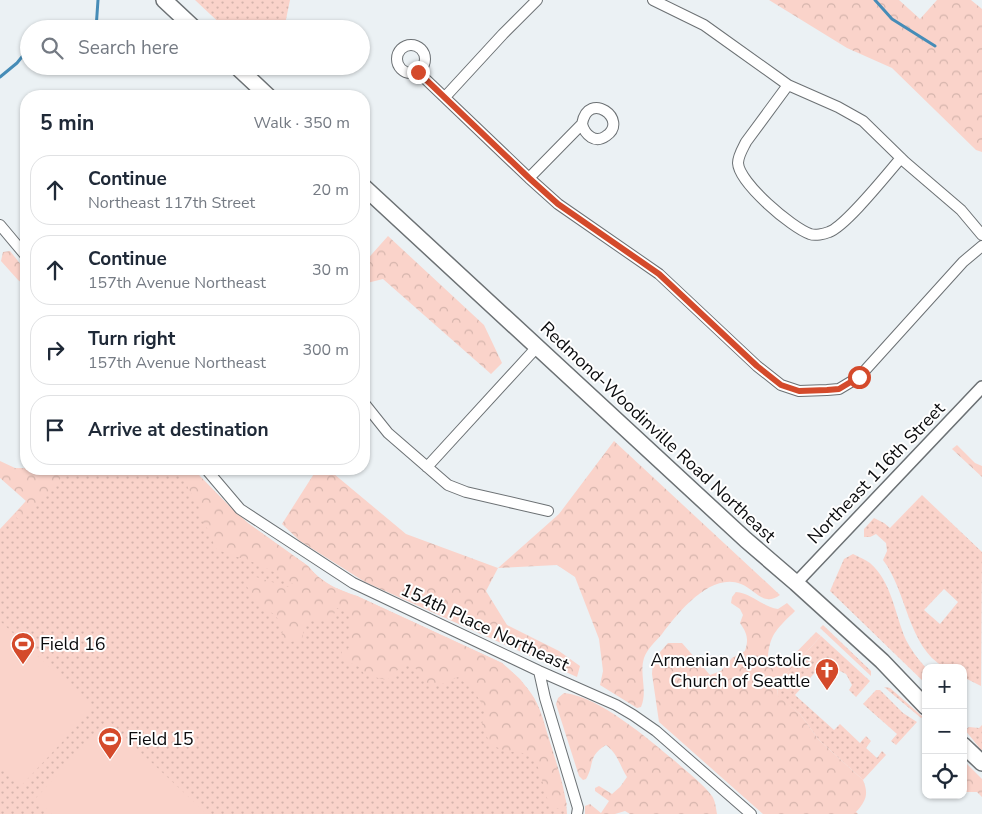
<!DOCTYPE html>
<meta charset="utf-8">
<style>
:root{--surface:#fff;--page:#f6f6f7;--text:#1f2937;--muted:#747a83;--line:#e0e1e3}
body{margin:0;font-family:"Nunito Sans",sans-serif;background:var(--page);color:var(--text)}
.controls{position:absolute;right:15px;bottom:15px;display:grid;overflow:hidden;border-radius:10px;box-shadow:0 1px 4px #0004}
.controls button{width:45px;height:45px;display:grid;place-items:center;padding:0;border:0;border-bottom:1px solid var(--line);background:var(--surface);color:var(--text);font:25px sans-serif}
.stop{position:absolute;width:15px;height:15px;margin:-11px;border:4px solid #d44a2b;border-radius:50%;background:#fff}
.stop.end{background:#d44a2b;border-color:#fff;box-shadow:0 1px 5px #0008}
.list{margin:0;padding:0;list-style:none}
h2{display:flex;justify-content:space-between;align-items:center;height:65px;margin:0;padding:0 20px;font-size:21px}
h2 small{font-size:16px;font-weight:400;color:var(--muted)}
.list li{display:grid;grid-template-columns:32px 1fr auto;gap:15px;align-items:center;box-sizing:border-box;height:70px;margin:0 10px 10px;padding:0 10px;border:1px solid var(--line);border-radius:20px}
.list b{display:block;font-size:19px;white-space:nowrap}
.list p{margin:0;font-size:16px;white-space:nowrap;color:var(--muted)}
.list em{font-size:16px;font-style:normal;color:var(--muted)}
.icon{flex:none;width:28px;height:28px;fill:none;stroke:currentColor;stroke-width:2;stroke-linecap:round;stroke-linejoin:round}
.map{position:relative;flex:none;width:982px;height:814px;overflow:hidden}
.search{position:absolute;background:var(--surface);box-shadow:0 1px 4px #0004;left:20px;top:20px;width:350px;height:55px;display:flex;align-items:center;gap:12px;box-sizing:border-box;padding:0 18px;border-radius:28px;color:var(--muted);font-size:19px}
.panel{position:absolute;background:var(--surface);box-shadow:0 1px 4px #0004;left:20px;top:90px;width:350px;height:385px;border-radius:20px}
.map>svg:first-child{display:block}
</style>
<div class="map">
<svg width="982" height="814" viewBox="0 0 982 814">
<defs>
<pattern id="grass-dots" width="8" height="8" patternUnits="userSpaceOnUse" patternTransform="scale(1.25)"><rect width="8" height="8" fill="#fad3ca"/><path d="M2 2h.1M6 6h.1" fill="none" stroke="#d5b4ac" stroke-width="1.8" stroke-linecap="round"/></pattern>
<pattern id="forest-crowns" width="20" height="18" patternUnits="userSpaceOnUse" patternTransform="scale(1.25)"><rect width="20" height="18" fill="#fad3ca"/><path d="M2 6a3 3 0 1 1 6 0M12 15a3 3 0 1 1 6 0" fill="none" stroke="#d5b4ac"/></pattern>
</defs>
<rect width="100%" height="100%" fill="#ebf1f4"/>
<path fill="url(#grass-dots)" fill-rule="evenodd" d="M195,0h95l-6,29h-58z
M56,469h137l39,40 17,15 59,42c14,17 28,23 49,30l145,67c12,11 24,21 32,35 8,13 11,29 16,44 7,23 16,48 17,72h-567v-285z
M922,495l60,57 -1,134 -18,-9v-9c-5,0 -14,1 -19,-1 -36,-20 -37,-76 -61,-107l4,-9 -1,-8 -10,-9 -6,3h-6v-8l10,-11 10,5 6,5zM944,589l14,13 -18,22 -16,-14z
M853,554c6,3 13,6 17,9 22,19 25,52 36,77 5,10 12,19 20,28v16l-96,-93 14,-32z
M823,625l48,46v5l-51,-48z
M821,636l49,45 -14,16 -7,-7 3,-5 -6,-11 -10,-5 -9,6 -8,-7 -24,27 39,35 6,-6 20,19 6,-7 5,5 -5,7 11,10 5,-7 4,4 -23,25 -44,-40 -19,-26 -22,-17 -1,-13z
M884,687l6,1 33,29 -2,1z
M876,690h4l23,23 14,9 -21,23 -5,-4 6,-7 -34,-30z
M982,725v26l-17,-21 4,-3 10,1z"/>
<path fill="url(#forest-crowns)" d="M769,0h130l21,19 17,-19h34l11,9v143l-6,-2 -84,-82 -45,-20z
M388,236l96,89 18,38 -11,11 -108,-95 -16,4 -3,-2v-18z
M10,251l16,20v15l-8,-6 -17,-19 2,-9z
M614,441l166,154c-17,12 -24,-5 -39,-11 -31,-12 -63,29 -79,50 -6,7 -15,15 -18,24 -5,16 4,33 -3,49l-4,1 -37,-23 3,-14 -4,-32 -24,-62 -18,-12 -59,3 -12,23 21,34 52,26 21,15 -3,11 -212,-95 -65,-41 -18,-17 35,-55h11l78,65 92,34 61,-54z
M957,445l18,18 7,3v11l-30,-28z
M0,461l15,7 54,1 -45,50 -5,1 -5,-5 12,-14 -26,-23z
M181,469h12l39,40 17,15 59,42c14,17 28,23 49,30l145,67 18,16 14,19 8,19 25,88 -5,3 -8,1c-15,-15 -7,-42 -27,-54 -7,-4 -12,-2 -19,-4 -6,-1 -12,-4 -18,-7l-8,-19 3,-16 -11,-18 -16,-14 -16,7h-16l-12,-18 -10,-2 -17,16 -22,-5 -6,-8 -17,-8v-9l9,-3c-2,-13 1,-25 -4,-36l-10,-3 -6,12 -15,-1 -11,5 -3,15 -15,4 -7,-4 4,-11 -9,-13 -18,-12 -11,-18 10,-8 32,10 5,-3c-14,-10 -29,-18 -46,-24 -12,-4 -22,-6 -33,-13l-2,-11 -11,-17 -3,-16 -10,-15 -3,-16z
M736,592c15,1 27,15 42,17l9,-6 8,8c-16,16 -25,22 -27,45l14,11 34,-35 5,4 -44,48 1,12 22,18 19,26 44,40c6,14 3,21 -7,32l2,2h-95l-104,-92 -7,-48 1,-14 15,-17h14l28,32 11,-4 11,-13 13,-7c4,-12 2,-18 -5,-28l3,-8 -3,-6 -9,-6 1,-6z
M564,693c35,3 84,46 111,68 12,11 27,22 37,35 3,4 4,12 5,18h-87l-5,-3 -10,3h-30v-8l5,-2 11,9 8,-12 -14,-10v-3l4,-2 13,8 8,-7 7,-10c-8,-13 -9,-23 -21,-32 -19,12 -11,19 -20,34l-3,1 -4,-4 -23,-72 2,-6z
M963,760l19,19v18l-5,-5h-14z"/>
<path fill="#fad3ca" d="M0,621l94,87 -73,78 -21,-20z
M107,721l100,93h-155l-17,-15z"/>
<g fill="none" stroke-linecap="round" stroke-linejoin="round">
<path stroke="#468cb7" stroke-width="3" d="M875,0l17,19 43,27
M96,29l2,-29
M0,77l17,-14 12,-15"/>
<g stroke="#6c7174" stroke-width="12">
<path id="minor" d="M653,0l51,25 84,60 50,22 25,14 42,41 56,48 21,25
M397 59a14 14 0 1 1 28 0a14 14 0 1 1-28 0Z
M418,72l111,106 29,26 101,70 98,92 24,19 18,6 28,-1 12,-1 20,-12 104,-115 19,-16
M788,85l-42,57c-3,6 -8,14 -8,21 1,20 54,65 72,71 5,2 14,0 19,-2 17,-6 58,-58 72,-74
M445,97l58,-63 34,-34
M529,178l53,-54c6,-35 48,-4 24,12 -11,8 -21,-1 -24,-12
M0,225l26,31
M364,403l24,30 60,52 18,7 82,19
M427,467l110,-120
M206,469l34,40 113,74 186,88 77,34 17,10 23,16 95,83
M539,671l6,27 33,110 -1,6"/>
</g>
<g stroke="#6c7174" stroke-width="14">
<path id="tertiary" d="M796,583l186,-196"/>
</g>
<g stroke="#6c7174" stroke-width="18">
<path id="primary" d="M164,0l31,29
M236,66l32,30
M364,187l382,353 50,43 86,78 44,46
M963,745l19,18"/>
</g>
<use href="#minor" stroke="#fff" stroke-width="10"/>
<use href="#tertiary" stroke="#fff" stroke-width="11"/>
<use href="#primary" stroke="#fff" stroke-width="15"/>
</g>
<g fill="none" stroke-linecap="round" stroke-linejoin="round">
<path stroke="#d44a2b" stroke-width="6" d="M418,72l111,106 29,26 101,70 98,92 24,19 18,6 28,-1 12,-1 20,-12"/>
</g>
<defs>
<g id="stadium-pin" transform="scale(1.25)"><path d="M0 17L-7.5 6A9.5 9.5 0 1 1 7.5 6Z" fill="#d44a2b" stroke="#fff"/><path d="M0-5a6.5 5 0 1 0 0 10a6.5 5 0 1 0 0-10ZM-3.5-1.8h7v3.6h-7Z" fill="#fff"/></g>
<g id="church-pin" transform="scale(1.25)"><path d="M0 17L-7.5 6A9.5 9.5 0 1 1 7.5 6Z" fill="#d44a2b" stroke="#fff"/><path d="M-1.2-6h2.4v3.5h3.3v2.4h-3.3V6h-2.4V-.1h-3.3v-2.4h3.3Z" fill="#fff"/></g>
</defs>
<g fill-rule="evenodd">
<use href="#stadium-pin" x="23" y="644"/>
<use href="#church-pin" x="827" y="670"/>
<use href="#stadium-pin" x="110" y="739"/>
</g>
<g text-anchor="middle" stroke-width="4" stroke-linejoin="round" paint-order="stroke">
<g font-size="18" fill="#0b0c0e" stroke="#fff">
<text transform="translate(658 432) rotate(43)" y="6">Redmond-Woodinville Road Northeast</text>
<text transform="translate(876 473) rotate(-46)" y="6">Northeast 116th Street</text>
<text transform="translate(485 627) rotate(25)" y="6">154th Place Northeast</text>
</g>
<g font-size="18" fill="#0b0c0e" stroke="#fff" text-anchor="start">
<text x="40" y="650">Field 16</text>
<text x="810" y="666" text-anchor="end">Armenian Apostolic<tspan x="810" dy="21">Church of Seattle</tspan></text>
<text x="128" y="745">Field 15</text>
</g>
</g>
</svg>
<div class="controls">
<button>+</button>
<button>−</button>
<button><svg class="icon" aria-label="locate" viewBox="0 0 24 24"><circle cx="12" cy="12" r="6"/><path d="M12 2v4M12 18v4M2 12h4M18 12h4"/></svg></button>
</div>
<div class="stop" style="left:859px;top:377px"></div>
<div class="stop end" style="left:418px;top:72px"></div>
<div class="search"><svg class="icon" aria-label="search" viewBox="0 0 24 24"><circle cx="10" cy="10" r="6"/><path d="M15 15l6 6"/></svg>Search here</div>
<section class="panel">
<h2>5 min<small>Walk · 350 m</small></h2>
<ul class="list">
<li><svg class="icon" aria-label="ahead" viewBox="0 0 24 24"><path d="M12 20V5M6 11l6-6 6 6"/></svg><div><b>Continue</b><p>Northeast 117th Street</p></div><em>20 m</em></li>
<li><svg class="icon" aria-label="ahead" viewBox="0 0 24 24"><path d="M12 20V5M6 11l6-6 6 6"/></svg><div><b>Continue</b><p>157th Avenue Northeast</p></div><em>30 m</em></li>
<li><svg class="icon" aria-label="right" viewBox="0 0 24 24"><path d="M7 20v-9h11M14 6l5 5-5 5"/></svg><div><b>Turn right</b><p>157th Avenue Northeast</p></div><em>300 m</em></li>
<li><svg class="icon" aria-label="arrive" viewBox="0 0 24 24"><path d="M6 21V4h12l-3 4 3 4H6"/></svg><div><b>Arrive at destination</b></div></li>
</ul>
</section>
</div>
